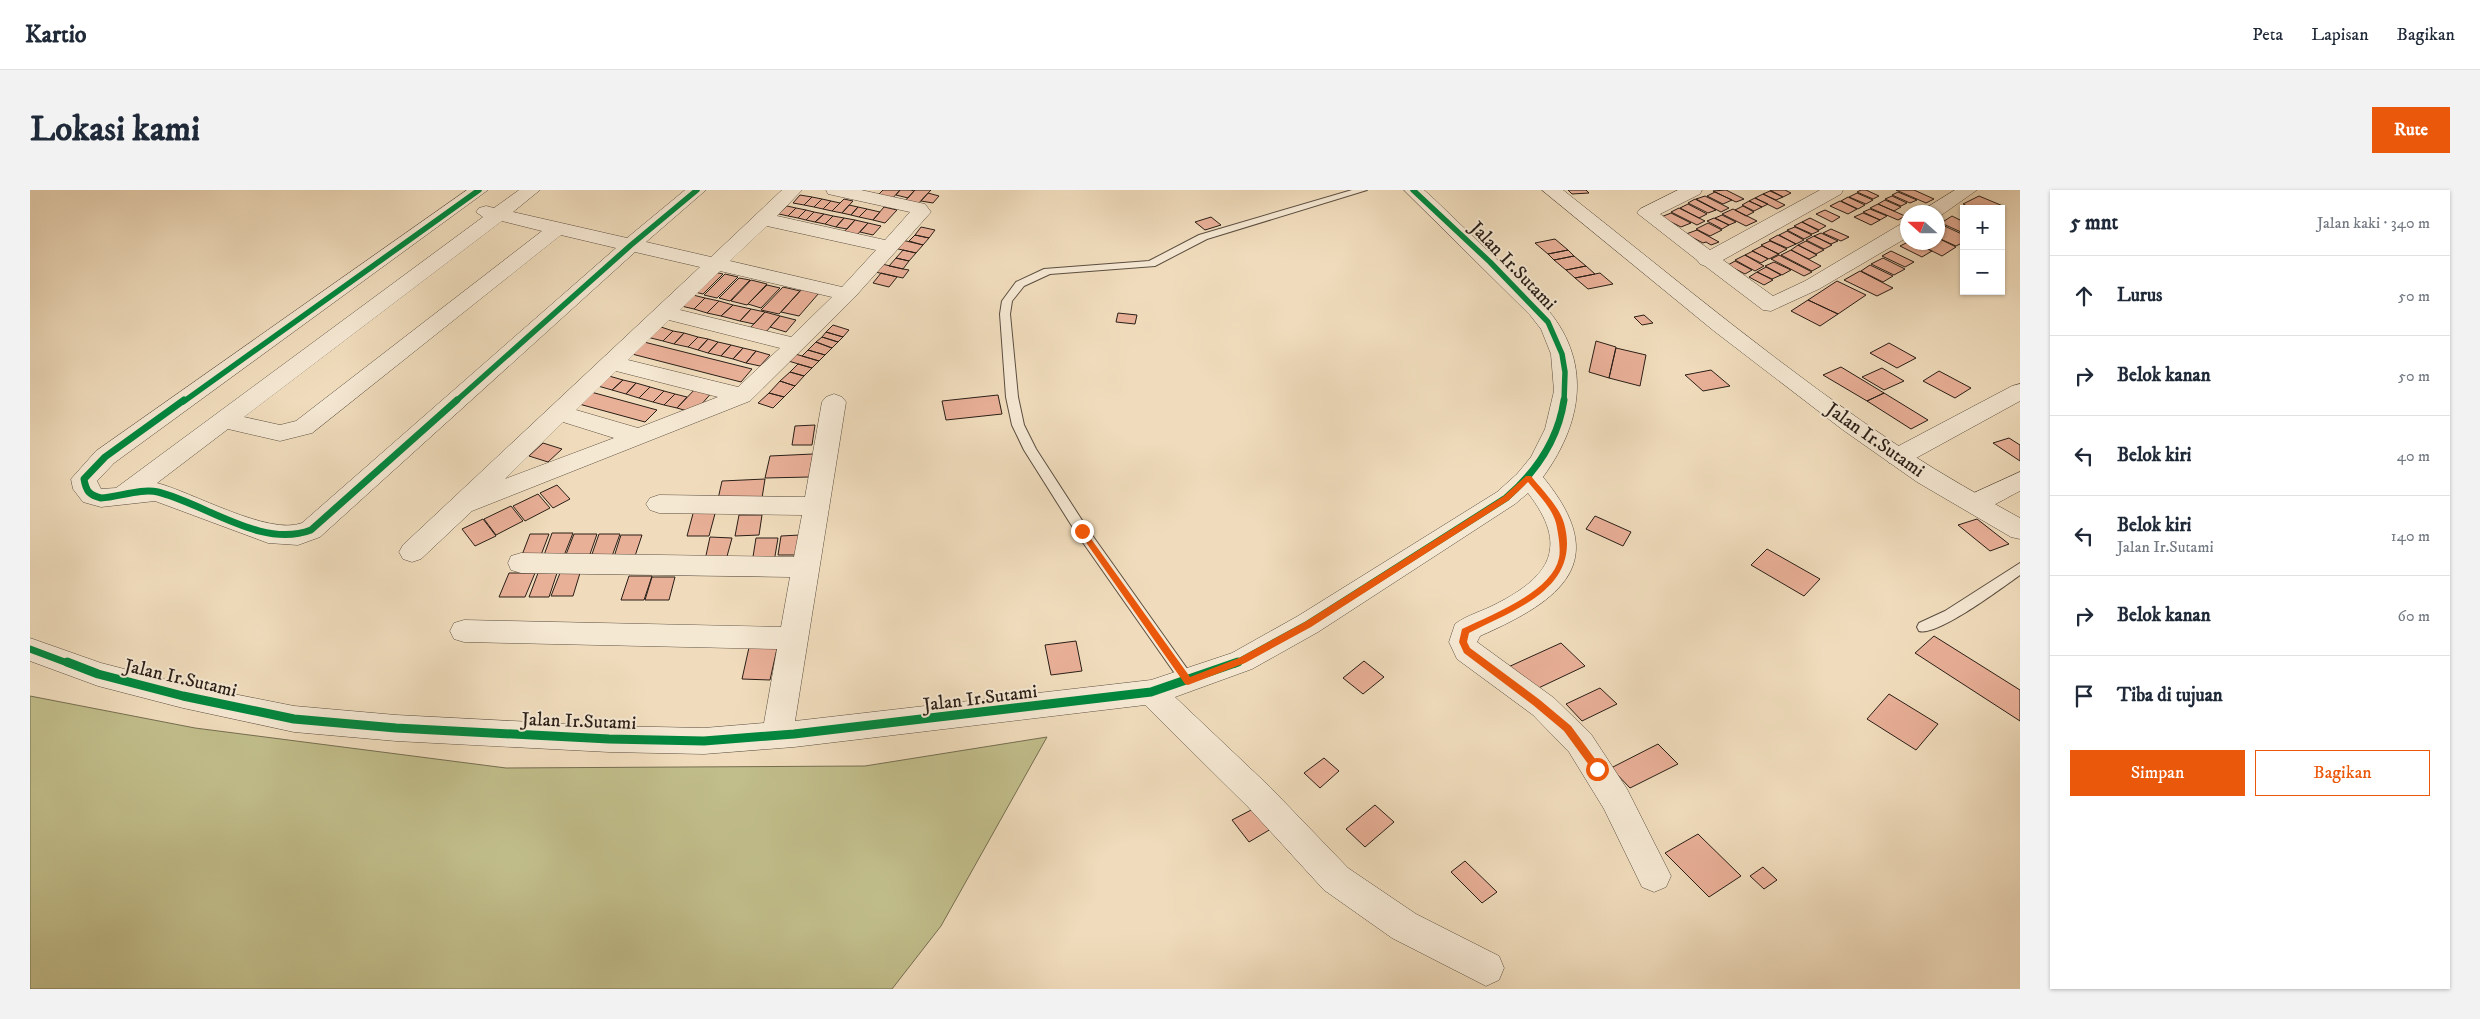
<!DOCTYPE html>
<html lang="id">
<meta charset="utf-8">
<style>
:root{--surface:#fff;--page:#f2f2f3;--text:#1f2937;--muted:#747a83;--line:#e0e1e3;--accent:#ea580c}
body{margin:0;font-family:"IM FELL DW Pica",serif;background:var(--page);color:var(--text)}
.controls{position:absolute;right:15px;top:15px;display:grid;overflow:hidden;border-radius:0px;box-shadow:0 1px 4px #0004}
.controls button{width:45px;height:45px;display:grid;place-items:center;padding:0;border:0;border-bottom:1px solid var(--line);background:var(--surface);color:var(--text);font:25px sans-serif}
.compass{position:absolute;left:1870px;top:15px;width:45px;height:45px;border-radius:50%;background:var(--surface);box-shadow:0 1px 4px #0004;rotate:291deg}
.stop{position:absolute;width:15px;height:15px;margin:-11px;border:4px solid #ea580c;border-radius:50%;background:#fff}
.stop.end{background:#ea580c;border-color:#fff;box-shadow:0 1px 5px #0008}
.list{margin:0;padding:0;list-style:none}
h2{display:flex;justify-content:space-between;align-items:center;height:65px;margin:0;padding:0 20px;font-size:21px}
h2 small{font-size:16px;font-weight:400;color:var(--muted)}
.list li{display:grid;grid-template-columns:32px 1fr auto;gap:15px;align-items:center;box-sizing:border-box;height:80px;padding:0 20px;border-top:1px solid var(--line)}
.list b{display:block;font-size:19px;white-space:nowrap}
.list p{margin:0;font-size:16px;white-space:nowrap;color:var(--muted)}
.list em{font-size:16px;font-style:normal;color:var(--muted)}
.actions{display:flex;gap:10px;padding:15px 20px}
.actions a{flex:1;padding:11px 0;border:1px solid var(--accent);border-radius:0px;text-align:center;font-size:18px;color:var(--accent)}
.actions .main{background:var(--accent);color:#fff}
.icon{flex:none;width:28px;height:28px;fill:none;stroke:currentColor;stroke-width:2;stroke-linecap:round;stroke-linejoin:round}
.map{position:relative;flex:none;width:1990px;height:799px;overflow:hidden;border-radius:0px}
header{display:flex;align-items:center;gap:30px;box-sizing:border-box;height:70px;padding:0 25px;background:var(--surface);border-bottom:1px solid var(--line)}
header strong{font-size:24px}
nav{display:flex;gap:28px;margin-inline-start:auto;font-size:18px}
.intro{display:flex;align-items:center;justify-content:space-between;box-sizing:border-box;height:120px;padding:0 30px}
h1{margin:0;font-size:35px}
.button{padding:12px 22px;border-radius:0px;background:var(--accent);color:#fff;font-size:18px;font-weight:700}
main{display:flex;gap:30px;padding:0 30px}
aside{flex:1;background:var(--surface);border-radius:0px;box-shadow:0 1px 4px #0004}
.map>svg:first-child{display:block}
</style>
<header>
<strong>Kartio</strong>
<nav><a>Peta</a><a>Lapisan</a><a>Bagikan</a></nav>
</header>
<div class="intro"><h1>Lokasi kami</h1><a class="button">Rute</a></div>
<main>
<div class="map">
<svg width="1990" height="799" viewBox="0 0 1990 799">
<rect width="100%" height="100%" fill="#f0dcbc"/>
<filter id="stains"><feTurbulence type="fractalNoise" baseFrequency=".004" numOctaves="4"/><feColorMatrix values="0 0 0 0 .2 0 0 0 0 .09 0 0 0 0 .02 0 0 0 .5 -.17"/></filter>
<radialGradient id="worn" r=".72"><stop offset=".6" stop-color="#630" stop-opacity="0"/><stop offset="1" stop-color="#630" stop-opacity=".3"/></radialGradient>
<path fill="#c1be8b" stroke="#756e51" d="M0,506l165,32 311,40 359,-2 182,-29 -106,189 -49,63h-862z"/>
<path fill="#e9b098" stroke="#291e17" d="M853,0h17l-9,10 -15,-3z
M870,0h11l3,1 -6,7 -12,-3z
M885,0h16l-15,16 -13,-3z
M1538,0h18l3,3 -17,1z
M1696,0l18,9 -8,3 -23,-11z
M1740,0h15l6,3 -8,4z
M1831,0h5l13,6 -6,3 -16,-7z
M1866,0h18l20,9 -8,4z
M1740,1l13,6 -7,3 -13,-6z
M1685,2l17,8 -9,4 -16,-8z
M1868,2l19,8 -7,3 -18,-8z
M898,3l11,3 -6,7 -12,-2z
M1827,3l16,7 -7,4 -17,-7z
M1733,4l22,11 -8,4 -22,-11z
M770,5l12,2 -8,8 -11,-2z
M1675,6l24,12 -8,4 -25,-13z
M1862,6l15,7 -6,3 -16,-7z
M1949,6l24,10 -5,3h-24l-11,-5z
M782,7l10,2 -8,8 -10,-2z
M1818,7l17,8 -7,4 -17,-8z
M1725,8l13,6 -6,3 -13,-6z
M792,9l9,2 -8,8 -9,-2z
M814,9l9,2 -11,12 -10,-2z
M1665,9l21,11 -8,3 -20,-10z
M1855,10l16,7 -7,4 -16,-7z
M801,11l9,2 -8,8 -9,-2z
M1719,11l13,6 -8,4 -12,-6z
M1810,11l17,8 -9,5 -18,-8z
M1658,14l19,10 -8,4 -19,-10z
M1848,14l27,12 -7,4 -28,-12z
M819,15l9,2 -7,8 -9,-2z
M757,16l9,2 -8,8 -9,-2z
M1713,16l11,6 -8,4 -11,-6z
M828,17l9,2 -8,8 -8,-2z
M854,17l13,3 -12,13 -12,-3z
M766,18l10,2 -8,8 -10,-2z
M1649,18l26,13 -8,4 -26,-13z
M837,19l13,3 -7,8 -14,-3z
M1703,19l24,12 -11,5 -24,-12z
M1840,19l17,7 -7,4 -17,-8z
M776,20l8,2 -8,8 -8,-2z
M1795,20l15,7 -8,5 -16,-8z
M784,22l10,2 -9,8 -9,-2z
M1641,23l20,10 -10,4 -20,-10z
M1833,23l17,7 -9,5 -17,-8z
M794,24l9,2 -8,8 -10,-2z
M1692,25l14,7 -7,3 -14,-7z
M803,26l11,2 -8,9 -11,-3z
M1922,26l12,6v9l-3,1 -20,-9z
M1181,27l10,8 -16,5 -10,-8z
M814,28l11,2 -8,9 -11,-2z
M1684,28l15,7 -7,4 -15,-8z
M1780,28l16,8 -7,4 -17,-8z
M825,30l13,3 -13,14 -13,-3z
M1772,32l17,9 -7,3 -18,-8z
M838,33l13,3 -8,9 -13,-3z
M1678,33l14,7 -12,6 -14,-7z
M1908,33l26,12v7l-8,4 -18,-8z
M891,37l14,3 -6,8 -14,-3z
M1765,37l17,8 -8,4 -17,-9z
M1801,39l18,8 -8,4 -18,-8z
M1667,40l22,12 -8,3 -5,-3 -3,1 -17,-9z
M1757,41l17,9 -8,4 -17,-9z
M1791,43l17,8 -7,3 -17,-8z
M885,45l14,3 -6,7 -14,-4z
M1748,45l18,9 -9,4 -18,-8z
M1784,46l18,9 -8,4 -18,-9z
M1908,48l18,9 -14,9 -28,-14h24z
M1525,49l13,11 -20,4 -13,-11z
M872,50l21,5 -7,8 -22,-5z
M1740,51l17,8 -9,5 -17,-9z
M1776,51l18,9 -8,4 -18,-9z
M1878,52h5l19,9 -10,6 -22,-11z
M1768,55l19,10 -8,4 -18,-9z
M1732,56l17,8 -10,5 -17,-8z
M873,60l13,3 -7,8 -13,-3z
M1538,60l6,6 -20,4 -6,-6z
M1761,60l30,16 -9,5 -31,-16z
M1723,61l15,8 -7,4 -16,-8z
M1861,61l23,11 -9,5 -23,-11z
M1715,65l19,11 -9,5 -20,-11z
M1749,65l33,17 -8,4 -33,-17z
M1544,66l12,10 -20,4 -12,-10z
M866,68l13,3 -6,8 -14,-3z
M1853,68l22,11 -11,6 -23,-11z
M1705,71l17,9 -7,4 -17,-9z
M1744,72l17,8 -9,5 -17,-9z
M852,74l21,5 6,1 -6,8 -28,-6z
M1840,75l23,11 -10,6 -22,-11z
M1556,76l9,8 -20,4 -9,-8z
M1736,77l15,8 -9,4 -15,-7z
M680,81l13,3 -20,20 -8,-2z
M1830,81l33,17 -16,8 -33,-16z
M1727,82l16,8 -9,5 -15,-8z
M851,83l16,4 -8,10 -16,-4z
M1570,83l13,11 -25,5 -13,-11z
M695,84l13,3 -21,21 -13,-3z
M709,88l11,2 -20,21 -11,-3z
M721,90l16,4 -20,21 -16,-4z
M1807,91l29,14 -28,19 -30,-14z
M737,95l13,3 -19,20 -13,-4z
M753,97l17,4 -21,23 -18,-4z
M772,99l17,4 -20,23 -18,-4z
M659,104l16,4 -11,11 -17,-4z
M675,108l14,3 -12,12 -13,-4z
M1778,110l30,14 -18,12 -29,-15z
M689,111l14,4 -12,11 -14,-3z
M703,115l18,4 -11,12 -19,-5z
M721,119l14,3 -11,12 -14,-3z
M735,122l15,4 -15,17 -16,-4z
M1088,123l19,2 -2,9 -19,-2z
M1614,125l9,8 -11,2 -8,-8z
M750,126l16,4 -10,12 -16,-5z
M803,135l16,5 -6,7 -17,-5z
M628,136l15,5 -10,10 -16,-4z
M643,141l11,2 -10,11 -11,-3z
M796,142l17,5 -5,5 -16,-5z
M654,143l14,4 -10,10 -14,-3z
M668,147l10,2 -10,11 -10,-3z
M792,147l16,5 -6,6 -16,-6z
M678,149l10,3 -10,11 -10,-3z
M1566,151l20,6 -7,31 -20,-6z
M614,152l108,27 -11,13 -109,-28z
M688,152l13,3 -10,11 -13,-3z
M786,152l16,6 -7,7 -17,-5z
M1859,153l27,15 -19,10 -27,-15z
M701,155l12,3 -10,11 -12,-3z
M713,158l13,3 -10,12 -13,-4z
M1586,158l30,7 -6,31 -31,-8z
M778,160l17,5 -6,6 -17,-5z
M726,161l14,4 -10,11 -14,-3z
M762,163l27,8 -7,7 -27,-8z
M768,174l14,4 -8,8 -14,-4z
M1811,177l43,26 -17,8 -44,-26z
M1852,178l22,13 -20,9 -22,-13z
M1681,180l19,16 -27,5 -18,-16z
M1909,181l32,17 -16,10 -32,-17z
M760,182l14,4 -9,10 -15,-5z
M579,186l14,4 -11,10 -14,-4z
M593,190l13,3 -10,11 -14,-4z
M750,191l15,5 -11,11 -15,-4z
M606,193l14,4 -11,11 -13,-4z
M620,197l14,4 -11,11 -14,-4z
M667,197l16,4 -19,22 -17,-5z
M634,201l11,3 -11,11 -11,-3z
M561,202l66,18 -12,12 -66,-18z
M739,203l15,4 -11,11 -15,-5z
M1854,203l44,27 -17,9 -44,-28z
M645,204l12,3 -10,11 -13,-3z
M968,205l4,19 -56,6 -4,-19z
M785,235l-3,20h-20l3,-19z
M1979,248l11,7v16l-27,-18z
M513,253l19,6 -14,13 -19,-6z
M783,264l-4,23 -44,1 5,-22z
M735,289l-3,19 -44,1 4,-18z
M527,295l13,14 -17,9 -13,-15z
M508,304l12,14 -25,13 -12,-15z
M481,316l12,15 -27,14 -12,-16z
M664,320h22l-7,26h-22z
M709,325h23l-3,20 -24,1z
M1565,326l36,16 -8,14 -37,-17z
M453,329l13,17 -21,10 -13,-17z
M1947,329l32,25 -19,7 -32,-26z
M522,343h21l-10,25h-20z
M500,344h19l-8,21h-19z
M544,344h23l-8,23h-24z
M569,344h21l-9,25 -21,1z
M591,345h21l-8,24 -21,1z
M770,345l-2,20h-20l3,-19z
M680,347l22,1 -6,22h-21z
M726,348h22l-4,24 -22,1z
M1737,359l53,30 -16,17 -53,-31z
M479,383h26l-10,24h-26z
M508,383h19l-8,24h-20z
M530,383h20l-7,23h-22z
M599,386h23l-8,24h-23z
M622,387h23l-6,23h-24z
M1904,446l86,54v31l-105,-68z
M1046,451l6,30 -31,4 -6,-30z
M720,453l28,1 -8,36 -28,-1z
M1531,453l24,23 -55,26 -24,-24z
M1334,471l20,16 -21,17 -20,-16z
M1570,498l17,16 -35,17 -16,-17z
M1859,504l49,30 -22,26 -49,-31z
M1628,554l20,20 -48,24 -19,-20z
M1294,568l15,13 -19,17 -16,-15z
M1345,615l19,17 -29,25 -19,-18z
M1225,618l16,21 -22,13 -17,-22z
M1668,644l43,42 -32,21 -44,-44z
M1435,671l32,31 -15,11 -31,-31z
M1733,677l14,13 -13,9 -14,-13z"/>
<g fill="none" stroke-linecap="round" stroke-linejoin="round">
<g stroke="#5b4e40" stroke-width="2">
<path id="service" d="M1322,0h15l-160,49 -52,27 -105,8 -26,12 -12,15 -2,13 8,83 6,28 12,24 51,79 106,149 2,4 -2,4 -5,2 -5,-2 -106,-151 -53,-84 -12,-25 -6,-28 -6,-83 2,-13 14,-19 28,-13 105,-8 50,-26z
M1990,373v12c-17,12 -83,62 -101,56l-2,-4 2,-4 26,-12z"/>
</g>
<g stroke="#5b4e40" stroke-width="1">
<path id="minor" d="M437,0h21l-374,273 -17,18 4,8 15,-1 367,-271 -7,-5 3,-4 7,-2 8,2 25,-18h21l-27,22 114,26 58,-48h21l-60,52 65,15 71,-67h20l-25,26 108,24 25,-28 -82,-18 -2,-4h35l64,14 6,8 -77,86 -104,103 -278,110 -51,48 -9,3 -9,-3 -4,-7 4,-7 297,-278 -65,-15 -315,285 -22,8 -30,-2 -113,-42 -54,6 -18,-5 -10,-13 -2,-10 25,-28zM472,31l40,10 -246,190 -16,4 -36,-8zM737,36l109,24 -34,37 -112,-26zM531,45l55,13 -314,275c-33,13 -110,-31 -145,-40l71,-54 52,12 32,-8zM690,81l112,26 -41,40 -111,-27zM639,130l111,28 -42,39 -110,-27zM586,181l102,26 -80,31 -62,-18zM533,232l51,16 -109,41z
M1374,0h20l9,8 106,102c53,54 47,118 4,177 70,85 19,123 -63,159l-3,6 77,56 37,36 36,55 44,87 -5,11 -12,5 -12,-5 -38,-78 -35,-57 -36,-37 -76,-56 -8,-17 6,-18c12,-9 28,-13 41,-20 55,-28 73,-58 32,-111l-13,11 -197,128 -66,37 -77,28 95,90 78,81 68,46 83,42 5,12 -5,12 -13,6 -94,-48 -68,-48 -76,-83 -103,-102 -351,42 -90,7 -95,-2 -213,-11 -102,-9 -111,-24 -85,-22 -68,-25v-23l71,25 82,21 111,22 102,9 213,11 95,2 60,-5 13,-74 -313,-7 -10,-3 -4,-8 4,-8 10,-3 317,7 9,-50 -269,-4 -10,-3 -3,-7 3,-7 10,-3 273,4 8,-42 -143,-2 -9,-3 -4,-6 4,-6 9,-3 146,2 17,-95 4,-5 8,-3 8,3 4,5 -51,319 356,-41 81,-27 66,-37 199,-124 20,-18 14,-17 14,-28 9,-38 -3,-37 -10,-25 -11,-14z
M1648,0h24l-2,4 -40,20 50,36 110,-60h23l-2,4 -118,66 50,36 32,-15 96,-57 7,-2v15l-89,52 -48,22 -8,-1 -58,-44 -5,-2 -3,-4 -60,-47 3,-4z
M1925,0h22l-37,26 -2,1v-5h-14l2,-4z
M1990,194v17l-113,62 -9,2 -9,-2 -3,-6 3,-6 123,-65z
M1990,282v19c-17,8 -37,24 -55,18l-4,-6 4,-6z"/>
</g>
<g stroke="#5b4e40" stroke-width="1">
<path id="tertiary" d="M1512,0h21c113,89 223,182 343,261 37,24 76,46 114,67v21l-9,-2 -94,-55 -74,-52 -129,-99z"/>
</g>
<use href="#service" fill="#f5e8d3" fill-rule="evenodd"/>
<use href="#minor" fill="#f5e8d3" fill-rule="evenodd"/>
<use href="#tertiary" fill="#f5e8d3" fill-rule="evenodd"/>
<g stroke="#f5e8d3" stroke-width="8">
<path id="cycleway-far2" d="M1383,0l77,72 58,60 14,32 3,18 -1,30
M153,212l296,-212
M425,212l176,-157 66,-55"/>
</g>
<g stroke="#f5e8d3" stroke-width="10">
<path id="cycleway-far1" d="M154,210l-79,57 -21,22c2,12 5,16 17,19 18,-1 40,-10 57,-6 48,12 104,57 153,38l146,-130
M0,459l40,15
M1205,474l73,-40 198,-126c30,-26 52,-57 58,-98"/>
</g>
<g stroke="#f5e8d3" stroke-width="12">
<path id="cycleway" d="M37,472l31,12 85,22 111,23 102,9 213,11 95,2 90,-7 357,-42 87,-30"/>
</g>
<use href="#cycleway-far2" stroke="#00873e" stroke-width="5.5"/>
<use href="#cycleway-far1" stroke="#00873e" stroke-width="7"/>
<use href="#cycleway" stroke="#00873e" stroke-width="9"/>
</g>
<path fill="#ea580c" d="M1496,286h5c11,14 28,30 33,47 18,66 -49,86 -95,110l-2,9 3,6 70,52 31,26 30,41 1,2 -5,4 -3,-1 -30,-41 -31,-26 -69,-52 -5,-11 3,-13c29,-14 90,-37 97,-71 2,-9 -1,-26 -3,-35 -4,-15 -18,-29 -28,-41l-19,18 -198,127 -66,36 -57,22 -3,-1 -107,-153 6,-2 106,148 49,-19 66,-36 199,-126z"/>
<g text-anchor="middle" stroke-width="4" stroke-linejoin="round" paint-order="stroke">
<g font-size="19" fill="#291e17" stroke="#f5e8d3">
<text transform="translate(1484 75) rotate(46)" y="7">Jalan Ir.Sutami</text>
<text transform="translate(1846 249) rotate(35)" y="7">Jalan Ir.Sutami</text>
<text transform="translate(151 487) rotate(13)" y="7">Jalan Ir.Sutami</text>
<text transform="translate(950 507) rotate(-7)" y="7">Jalan Ir.Sutami</text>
<text transform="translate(549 530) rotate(2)" y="7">Jalan Ir.Sutami</text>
</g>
</g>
<rect width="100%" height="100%" filter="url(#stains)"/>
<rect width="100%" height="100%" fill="url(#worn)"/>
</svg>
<div class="controls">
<button>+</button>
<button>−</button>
</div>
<svg class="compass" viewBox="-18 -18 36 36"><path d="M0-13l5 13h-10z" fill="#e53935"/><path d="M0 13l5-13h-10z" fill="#747a83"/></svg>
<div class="stop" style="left:1567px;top:579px"></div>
<div class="stop end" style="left:1052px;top:341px"></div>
</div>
<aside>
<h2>5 mnt<small>Jalan kaki · 340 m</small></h2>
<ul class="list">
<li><svg class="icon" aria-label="ahead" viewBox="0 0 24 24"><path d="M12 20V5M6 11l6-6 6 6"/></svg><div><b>Lurus</b></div><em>50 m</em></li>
<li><svg class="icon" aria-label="right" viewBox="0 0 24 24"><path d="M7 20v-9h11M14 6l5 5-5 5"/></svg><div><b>Belok kanan</b></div><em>50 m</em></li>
<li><svg class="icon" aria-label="left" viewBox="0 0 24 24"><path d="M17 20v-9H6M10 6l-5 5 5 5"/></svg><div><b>Belok kiri</b></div><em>40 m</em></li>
<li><svg class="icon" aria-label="left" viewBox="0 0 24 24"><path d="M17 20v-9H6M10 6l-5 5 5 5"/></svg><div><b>Belok kiri</b><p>Jalan Ir.Sutami</p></div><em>140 m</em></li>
<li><svg class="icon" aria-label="right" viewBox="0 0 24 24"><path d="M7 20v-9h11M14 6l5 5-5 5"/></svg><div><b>Belok kanan</b></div><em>60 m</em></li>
<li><svg class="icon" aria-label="arrive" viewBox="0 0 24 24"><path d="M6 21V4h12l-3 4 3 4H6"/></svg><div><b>Tiba di tujuan</b></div></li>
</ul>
<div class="actions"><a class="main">Simpan</a><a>Bagikan</a></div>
</aside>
</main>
